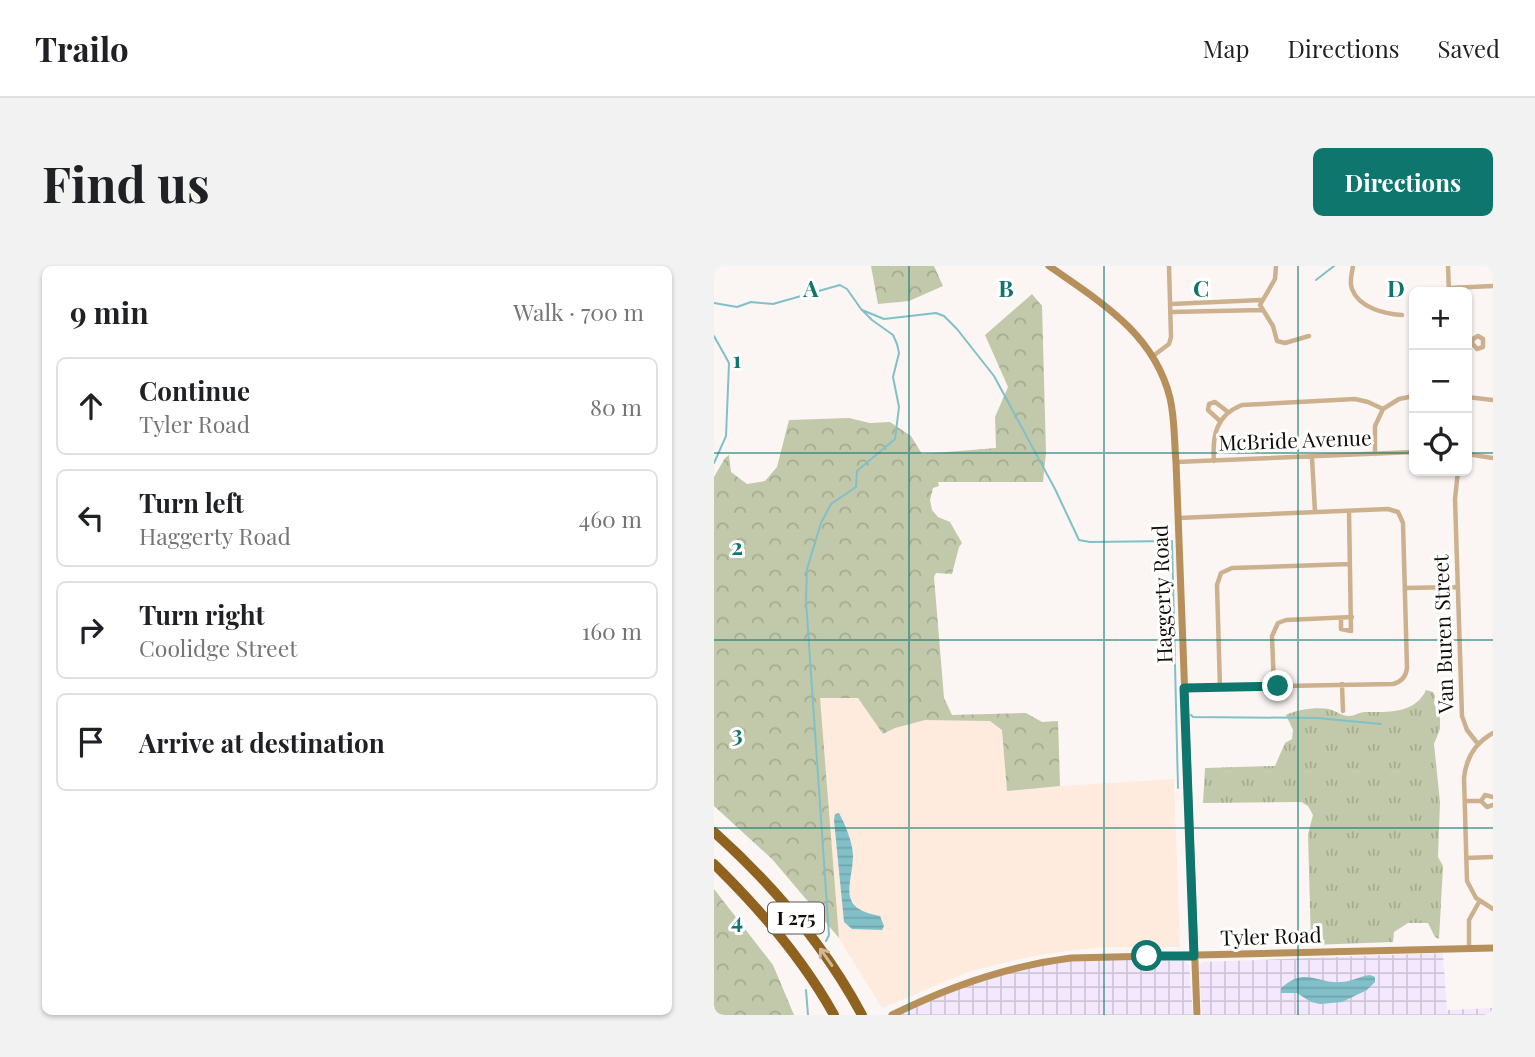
<!DOCTYPE html>
<meta charset="utf-8">
<style>
:root{--surface:#fff;--page:#f2f2f2;--text:#202124;--muted:#757577;--line:#e0e0e0;--accent:#0f766e}
body{margin:0;font-family:"Playfair Display",serif;background:var(--page);color:var(--text)}
.controls{position:absolute;right:21px;top:21px;display:grid;overflow:hidden;border-radius:10px;box-shadow:0 2px 5px #0004}
.controls button{width:63px;height:63px;display:grid;place-items:center;padding:0;border:0;border-bottom:2px solid var(--line);background:var(--surface);color:var(--text);font:35px sans-serif}
.stop{position:absolute;width:21px;height:21px;margin:-16px;border:5px solid #0f766e;border-radius:50%;background:#fff}
.stop.end{background:#0f766e;border-color:#fff;box-shadow:0 2px 7px #0008}
.list{margin:0;padding:0;list-style:none}
h2{display:flex;justify-content:space-between;align-items:center;height:91px;margin:0;padding:0 28px;font-size:30px}
h2 small{font-size:23px;font-weight:400;color:var(--muted)}
.list li{display:grid;grid-template-columns:46px 1fr auto;gap:21px;align-items:center;box-sizing:border-box;height:98px;margin:0 14px 14px;padding:0 14px;border:2px solid var(--line);border-radius:10px}
.list b{display:block;font-size:26px;white-space:nowrap}
.list p{margin:0;font-size:23px;white-space:nowrap;color:var(--muted)}
.list em{font-size:23px;font-style:normal;color:var(--muted)}
.icon{flex:none;width:38px;height:38px;fill:none;stroke:currentColor;stroke-width:2;stroke-linecap:round;stroke-linejoin:round}
.map{position:relative;flex:none;width:779px;height:749px;overflow:hidden;border-radius:10px}
header{display:flex;align-items:center;gap:42px;box-sizing:border-box;height:98px;padding:0 35px;background:var(--surface);border-bottom:2px solid var(--line)}
header strong{font-size:33px}
nav{display:flex;gap:38px;margin-inline-start:auto;font-size:24px}
.intro{display:flex;align-items:center;justify-content:space-between;box-sizing:border-box;height:168px;padding:0 42px}
h1{margin:0;font-size:49px}
.button{padding:18px 32px;border-radius:10px;background:var(--accent);color:#fff;font-size:24px;font-weight:700}
main{display:flex;gap:42px;padding:0 42px}
aside{flex:1;background:var(--surface);border-radius:10px;box-shadow:0 2px 5px #0004}
.map>svg:first-child{display:block}
</style>
<header>
<strong>Trailo</strong>
<nav><a>Map</a><a>Directions</a><a>Saved</a></nav>
</header>
<div class="intro"><h1>Find us</h1><a class="button">Directions</a></div>
<main>
<aside>
<h2>9 min<small>Walk · 700 m</small></h2>
<ul class="list">
<li><svg class="icon" aria-label="ahead" viewBox="0 0 24 24"><path d="M12 20V5M6 11l6-6 6 6"/></svg><div><b>Continue</b><p>Tyler Road</p></div><em>80 m</em></li>
<li><svg class="icon" aria-label="left" viewBox="0 0 24 24"><path d="M17 20v-9H6M10 6l-5 5 5 5"/></svg><div><b>Turn left</b><p>Haggerty Road</p></div><em>460 m</em></li>
<li><svg class="icon" aria-label="right" viewBox="0 0 24 24"><path d="M7 20v-9h11M14 6l5 5-5 5"/></svg><div><b>Turn right</b><p>Coolidge Street</p></div><em>160 m</em></li>
<li><svg class="icon" aria-label="arrive" viewBox="0 0 24 24"><path d="M6 21V4h12l-3 4 3 4H6"/></svg><div><b>Arrive at destination</b></div></li>
</ul>
</aside>
<div class="map">
<svg width="779" height="749" viewBox="0 0 779 749">
<defs>
<pattern id="industrial-grid" width="8" height="8" patternUnits="userSpaceOnUse" patternTransform="scale(1.75)"><rect width="8" height="8" fill="#f3e8fd"/><path d="M0 4h8M4 0v8" fill="none" stroke="#cfc6d7"/></pattern>
<pattern id="grass-tufts" width="24" height="20" patternUnits="userSpaceOnUse" patternTransform="scale(1.75)"><rect width="24" height="20" fill="#c1c9aa"/><path d="M3 7l-1-3M5 7V3M7 7l1-3M15 17l-1-3M17 17v-4M19 17l1-3" fill="none" stroke="#a5ab91"/></pattern>
<pattern id="forest-crowns" width="20" height="18" patternUnits="userSpaceOnUse" patternTransform="scale(1.75)"><rect width="20" height="18" fill="#c1c9aa"/><path d="M2 6a3 3 0 1 1 6 0M12 15a3 3 0 1 1 6 0" fill="none" stroke="#a5ab91"/></pattern>
<pattern id="water-rules" width="6" height="5" patternUnits="userSpaceOnUse" patternTransform="scale(1.75)"><rect width="6" height="5" fill="#81c0c8"/><path d="M0 2.5h6" fill="none" stroke="#6fa4aa"/></pattern>
</defs>
<rect width="100%" height="100%" fill="#fbf6f3"/>
<path fill="url(#industrial-grid)" d="M729,687l4,57 46,-2v7h-291l-3,-49 3,-4z
M383,693l89,2 3,3 4,51h-297l38,-18 64,-23 69,-13z"/>
<path fill="#feebde" d="M105,432h125l8,17 74,-2 16,9 16,-1 2,65 114,-7 6,168h-74l-40,4 -47,8 -51,13 -86,36 -44,-71z"/>
<path fill="url(#grass-tufts)" d="M712,424l7,2 2,4 -1,7 6,15v11l-6,15 6,58 -2,55 5,9 -4,73 -4,-2 -7,-14h-20l-14,9 -1,10 -82,3 -3,-111 5,-19 -5,-9 -7,-4 -98,1 2,-35 70,-2 10,-23 7,-4 1,-9 -7,-15c10,-5 30,-8 43,-6 7,2 13,7 20,7 6,0 10,-4 16,-4 23,0 50,2 61,-22z"/>
<path fill="url(#forest-crowns)" d="M157,0h63l9,20 -34,15 -31,3z
M318,28l10,12 4,147 -3,29h-105l1,4 -6,2 -3,12 2,10 6,7 12,5 12,21 -3,4 -7,27 -16,-1 -2,4 10,121 8,17 74,-2 16,9 16,-1 2,65 -53,5 -5,-61 -12,-9 -65,-1 -30,8 -12,6 -25,-36h-38l19,240 -67,-79 -58,-53v-329l11,-19 4,-3 2,17 16,12 18,-3 12,-14 12,-47 60,-2 21,5 20,-1 21,14 11,18 74,-6 -1,-31 13,-30 -23,-52z
M0,623l59,76 21,50h-80z"/>
<path fill="url(#water-rules)" d="M125,547c6,11 14,30 14,43 -1,31 -17,52 27,60l4,10 -2,4 -30,-1 -8,-7 -10,-102 1,-6z
M656,709l5,2v5l-8,8 -25,12 -22,2 -9,-2 -14,-9h-16v-5c25,-22 36,-4 60,-6 10,0 19,-6 29,-7z"/>
<g fill="none" stroke-linecap="round" stroke-linejoin="round">
<path stroke="#81c0c8" stroke-width="2" d="M602,14l18,-14
M0,37l23,4 14,-5 22,2 67,-19 7,4 14,20 11,11 21,15 4,9 2,9 -6,24 6,30 -4,32 -38,32 -1,16 -25,17 -10,19 -14,46 -1,32 23,334 -3,6
M148,44l22,9 52,-6 8,3 13,13 37,47 61,113 24,51 11,2 82,-1 6,247
M0,70l15,27 -3,73 -12,27
M477,449l2,2 124,1 64,6
M92,724l2,25"/>
<path stroke="#cdb18f" stroke-width="4.5" d="M562,0l-1,13 -15,26 13,21 4,15 8,2 24,-7
M639,0c-1,7 -4,16 -1,23 7,19 33,25 50,26
M734,0l1,26
M735,22l44,-2
M457,38l90,-4
M457,46l92,-2
M753,77h5l5,6 6,-2v-8l-5,-3 -5,3 -1,4
M439,90l16,-12 2,-7 -2,-71
M753,131l26,3
M506,155l-12,-11 1,-6 6,-2 13,10
M661,188v-28l8,-17
M753,188l26,4
M598,192l3,54
M500,195c-2,-25 2,-46 28,-56l113,-6 13,3 15,7 16,-10 15,-3
M462,196l238,-10
M744,205l-3,28 7,217 5,14 11,14
M465,252l209,-9 10,3 5,11 4,145c-1,9 -6,14 -14,16l-208,4
M691,322l52,-1
M627,352v11l10,2 -2,-120
M628,418l1,27
M560,420l-2,-50 6,-13 8,-3 66,-3
M506,422l-3,-103 4,-12 11,-5 118,-4
M779,467c-18,10 -27,25 -29,45l3,103 9,17 17,11
M751,535h16l6,6 6,-2
M767,535l4,-6 8,2
M752,592l27,-1
M755,683v-29l10,-18"/>
<path stroke="#b78f5a" stroke-width="7" d="M335,0c50,35 105,67 121,132 5,21 4,43 6,64l21,553
M178,749c58,-29 115,-49 179,-57l422,-10"/>
<path stroke="#90621f" stroke-width="10" d="M0,566c58,52 111,114 148,183
M0,598c46,45 89,95 120,151"/>
</g>
<defs><path id="oneway-shaft" d="M-6 0H5M1.5-3L5.5 0L1.5 3" fill="none" stroke-width="1.6" stroke-linecap="round" stroke-linejoin="round" transform="scale(1.75)"/></defs>
<use stroke="#cdb89a" href="#oneway-shaft" transform="translate(112 691) rotate(-125)"/>
<g fill="none" stroke-linecap="round" stroke-linejoin="round">
<path stroke="#0f766e" stroke-width="9" d="M433,690h47l-10,-268 94,-2"/>
</g>
<path fill="none" stroke="#0f766e" stroke-width="2" stroke-opacity="0.55" d="M195,0v749M390,0v749M584,0v749M0,187h700M753,187h26M0,374h779M0,562h779"/>
<g text-anchor="middle" stroke-width="6" stroke-linejoin="round" paint-order="stroke">
<rect fill="#fff" stroke="#5a5551" stroke-width="2" x="54" y="636.5" width="56" height="31" rx="5"/>
<g font-size="19" font-weight="bold" fill="#140c06">
<text x="82" y="659">I 275</text>
</g>
<g font-size="21" fill="#140c06" stroke="#fff">
<text transform="translate(581 175) rotate(-2)" y="7">McBride Avenue</text>
<text transform="translate(449 328) rotate(-92)" y="7">Haggerty Road</text>
<text transform="translate(730 368) rotate(-92)" y="7">Van Buren Street</text>
<text transform="translate(557 671) rotate(-2)" y="7">Tyler Road</text>
</g>
</g>
<g font-size="23" text-anchor="middle" font-weight="bold" fill="#0f766e" stroke="#fff" stroke-width="6" stroke-linejoin="round" paint-order="stroke">
<text x="97" y="31">A</text>
<text x="292" y="31">B</text>
<text x="487" y="31">C</text>
<text x="682" y="31">D</text>
<text x="23" y="102">1</text>
<text x="23" y="289">2</text>
<text x="23" y="476">3</text>
<text x="23" y="663">4</text>
</g>
</svg>
<div class="controls">
<button>+</button>
<button>−</button>
<button><svg class="icon" aria-label="locate" viewBox="0 0 24 24"><circle cx="12" cy="12" r="6"/><path d="M12 2v4M12 18v4M2 12h4M18 12h4"/></svg></button>
</div>
<div class="stop" style="left:433px;top:690px"></div>
<div class="stop end" style="left:564px;top:420px"></div>
</div>
</main>
